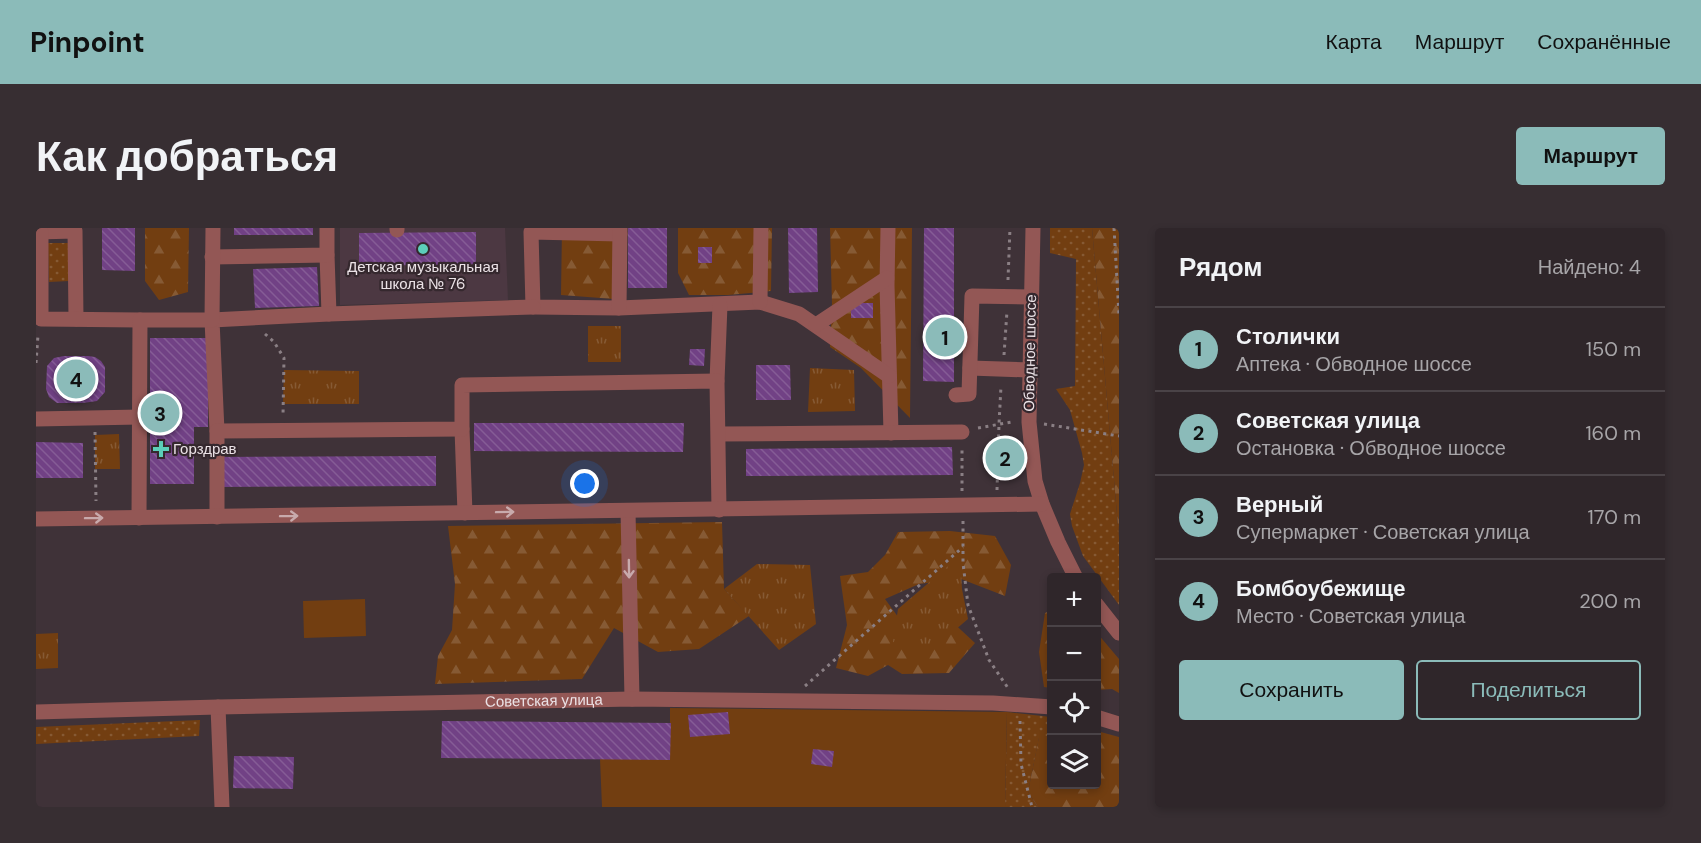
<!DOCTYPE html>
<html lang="ru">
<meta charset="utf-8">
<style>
:root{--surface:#2f262a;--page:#372e32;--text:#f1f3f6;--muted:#a7a5a8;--line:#4a4347;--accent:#8bbbb9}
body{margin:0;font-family:"DM Sans",sans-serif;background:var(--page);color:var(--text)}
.controls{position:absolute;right:18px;bottom:18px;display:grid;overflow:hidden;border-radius:6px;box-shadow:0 3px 9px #0003}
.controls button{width:54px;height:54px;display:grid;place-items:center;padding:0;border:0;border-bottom:2px solid var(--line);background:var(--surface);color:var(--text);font:30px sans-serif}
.you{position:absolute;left:549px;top:256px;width:21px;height:21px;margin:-15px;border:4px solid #fff;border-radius:50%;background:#1a73e8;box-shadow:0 0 0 9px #1a73e833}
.badge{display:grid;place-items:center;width:39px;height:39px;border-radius:50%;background:var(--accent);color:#111;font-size:20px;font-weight:700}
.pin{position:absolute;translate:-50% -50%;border:3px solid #fff;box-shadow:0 2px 6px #0006}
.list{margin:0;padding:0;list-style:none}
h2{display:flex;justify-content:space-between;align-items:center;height:78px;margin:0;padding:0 24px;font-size:26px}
h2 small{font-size:20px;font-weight:400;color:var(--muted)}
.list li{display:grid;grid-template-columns:39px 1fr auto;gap:18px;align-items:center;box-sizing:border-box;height:84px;padding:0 24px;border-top:2px solid var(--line)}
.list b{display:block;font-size:22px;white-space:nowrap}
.list p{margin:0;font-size:20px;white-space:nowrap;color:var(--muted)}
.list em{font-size:20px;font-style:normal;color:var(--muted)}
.actions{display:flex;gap:12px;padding:18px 24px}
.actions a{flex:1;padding:14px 0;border:2px solid var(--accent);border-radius:6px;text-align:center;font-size:21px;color:var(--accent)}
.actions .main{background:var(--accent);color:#111}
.icon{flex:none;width:33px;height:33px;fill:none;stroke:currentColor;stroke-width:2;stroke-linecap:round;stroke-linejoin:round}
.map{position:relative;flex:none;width:1083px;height:579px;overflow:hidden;border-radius:6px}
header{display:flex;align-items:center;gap:36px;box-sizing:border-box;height:84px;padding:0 30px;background:var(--accent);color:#111}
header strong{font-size:28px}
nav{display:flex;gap:33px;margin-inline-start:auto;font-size:21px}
.intro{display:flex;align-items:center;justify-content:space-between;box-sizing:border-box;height:144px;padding:0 36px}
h1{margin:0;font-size:42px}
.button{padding:15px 27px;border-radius:6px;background:var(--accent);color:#111;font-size:21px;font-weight:700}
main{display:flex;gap:36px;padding:0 36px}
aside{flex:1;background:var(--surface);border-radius:6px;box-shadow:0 3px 9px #0003}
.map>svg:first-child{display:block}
</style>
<header>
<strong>Pinpoint</strong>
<nav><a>Карта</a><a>Маршрут</a><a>Сохранённые</a></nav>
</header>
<div class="intro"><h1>Как добраться</h1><a class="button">Маршрут</a></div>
<main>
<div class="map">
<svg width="1083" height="579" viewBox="0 0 1083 579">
<defs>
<pattern id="grass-dots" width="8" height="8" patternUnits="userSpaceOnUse" patternTransform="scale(1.5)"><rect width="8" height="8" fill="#723e11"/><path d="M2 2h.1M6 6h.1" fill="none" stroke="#865a34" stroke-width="1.8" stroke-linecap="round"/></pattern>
<pattern id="forest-firs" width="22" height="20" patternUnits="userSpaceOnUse" patternTransform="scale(1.5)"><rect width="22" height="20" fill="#723e11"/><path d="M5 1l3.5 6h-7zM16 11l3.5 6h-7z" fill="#865a34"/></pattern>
<pattern id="park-tufts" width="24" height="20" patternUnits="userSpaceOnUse" patternTransform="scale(1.5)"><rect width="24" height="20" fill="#723e11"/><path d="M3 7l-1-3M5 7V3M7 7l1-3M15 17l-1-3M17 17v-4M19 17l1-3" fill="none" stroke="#865a34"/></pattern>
<pattern id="building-back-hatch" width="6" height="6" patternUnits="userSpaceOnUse" patternTransform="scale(1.5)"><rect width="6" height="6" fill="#714185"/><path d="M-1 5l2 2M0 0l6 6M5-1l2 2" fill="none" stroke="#855c96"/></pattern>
</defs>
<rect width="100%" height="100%" fill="#3f3238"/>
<path fill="#4c3842" d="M304,0h165l3,72 -168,5z"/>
<path fill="url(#grass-dots)" d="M1014,0h42l27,309v68l-36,-49 -11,-30 -2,-12 10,-31 4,-18 -2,-12 -12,-43 -14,-21 19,-3 1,-127 -26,-6z
M12,15h20l1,38 -20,1z
M971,484l44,5v19l-12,2 -11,54 10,15h-33z
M164,492l-1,16 -163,8v-17z"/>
<path fill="url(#forest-firs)" d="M109,0h44l-1,64 -29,8 -14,-19z
M526,0h52v71l-53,-4z
M642,0h94l-1,63 -43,4h-39l-11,-22z
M794,0h82l-2,190 -49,-50 -31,-21 2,-43z
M1056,0h27v309z
M686,294l2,67 25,27 -50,33 -41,3 -44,-24 -32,51 -147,5 3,-28 14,-26 3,-46 -7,-58z
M914,303l45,5 16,29 -6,31 -44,-17 -42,5 -34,15 27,37 35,-19 28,26 -26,30 -47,1 -14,-9 -20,11 -32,-8 11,-43 -7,-49 28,-4 17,-17 13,-23z
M1015,382v78l-7,-1 -5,-35 6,-39z
M1061,405l22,26v34l-7,-4 -15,1z
M1061,503l22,6v70h-81l-10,-15 11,-55 12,-1 1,48h44z"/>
<path fill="url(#park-tufts)" d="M552,98h33v36h-33z
M774,140l44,2 1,41 -47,1z
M248,142l75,1v33h-76z
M83,206l1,35h-25v-34z
M924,328l2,33 6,30 -39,33 -36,-10 5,-33z
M721,336l53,1 6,59 -37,26 -55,-61z
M22,405v35l-22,1v-35z"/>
<path fill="#723e11" d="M329,371l1,37 -62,2 -1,-37z
M634,480l337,4 -2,95h-403l-2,-48h70z"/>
<path fill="url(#building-back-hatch)" d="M66,0h33v43l-33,-1z
M198,0h79v7h-79z
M592,0h39v60h-39z
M752,0h29l1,64 -29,1z
M888,0h30v154l-31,-1z
M440,4v32l-117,2v-33z
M662,19h14v16h-14z
M281,39l2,39 -64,2 -2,-39z
M815,75h22v15h-22z
M114,110h58v89h-14v57h-44z
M654,121h15l-1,17 -15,-1z
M28,128h24l7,1 6,4 4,6v25l-8,9 -14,2h-26l-8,-6 -3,-8 1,-23 7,-8z
M720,137h34l1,35h-35z
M438,195h210l-1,29 -209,-1z
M0,214l47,1v35h-47z
M916,219l1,28 -207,1v-27z
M400,228v30l-218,1v-30z
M692,484l2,22 -40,3 -2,-22z
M406,493l229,2 -1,37 -229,-2z
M777,521l21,2 -2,16 -21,-3z
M198,528l60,1 -1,32 -60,-1z"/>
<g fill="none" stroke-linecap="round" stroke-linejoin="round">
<path stroke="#8a7f84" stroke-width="3" stroke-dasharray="3 4.5" stroke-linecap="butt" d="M1078,0l5,87
M972,52l2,-52
M229,106l9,8 10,16 -1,58
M968,127l3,-44
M0,135l2,-28
M1008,196l75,12
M942,200l34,-6
M59,204l1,69
M961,262l2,-66 2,-38
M926,263v-45
M927,293v42l5,42 21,55 19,28
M769,458l158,-139
M984,493l1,43 11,43"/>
<g stroke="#935755" stroke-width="15">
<path d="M361,0v2"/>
<path d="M852,0l-1,57 4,148"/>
<path d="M997,0l-4,194 6,59 7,23 16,38 18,36"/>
<path d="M0,4l39,-1 1,88"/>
<path d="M5,4v87l99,1"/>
<path d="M584,6l-89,-2 2,75 86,1 141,-6 39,12 90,62"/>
<path d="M291,27l2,59"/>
<path d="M176,29l115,-2v-27"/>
<path d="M724,74l1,-74"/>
<path d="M583,80l1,-80"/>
<path d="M780,97l71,-47"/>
<path d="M934,140l59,2"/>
<path d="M681,153l3,-76"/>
<path d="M920,167l13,-1 3,-98 59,1"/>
<path d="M0,191l104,-2"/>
<path d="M426,201l3,84"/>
<path d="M181,203l-5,-111 117,-6 204,-7"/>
<path d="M683,206l243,-2"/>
<path d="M592,283l4,188"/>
<path d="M181,289v-86l245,-2v-44l255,-4 2,129"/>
<path d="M103,290l1,-198h72l1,-92"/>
<path d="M0,291l1006,-15"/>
<path d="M1060,376l23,29"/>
<path d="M182,479l4,100"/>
<path id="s1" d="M0,484l182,-5 414,-8 361,4 59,4"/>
<path d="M1060,489l23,7"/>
</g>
</g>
<defs><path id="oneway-shaft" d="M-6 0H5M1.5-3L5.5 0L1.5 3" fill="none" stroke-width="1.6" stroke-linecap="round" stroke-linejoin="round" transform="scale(1.5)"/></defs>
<g stroke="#c8aaac">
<use href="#oneway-shaft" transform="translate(469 284) rotate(-1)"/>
<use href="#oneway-shaft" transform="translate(253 288) rotate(-1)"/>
<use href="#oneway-shaft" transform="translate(58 290) rotate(-1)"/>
<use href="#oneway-shaft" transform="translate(593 341) rotate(89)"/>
</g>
<g fill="#5cceba" stroke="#35282e" stroke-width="2">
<circle cx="387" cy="21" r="6"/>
<path d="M122 212h6v6h6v6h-6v6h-6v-6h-6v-6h6z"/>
</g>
<g text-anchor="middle" stroke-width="4.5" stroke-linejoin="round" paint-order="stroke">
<g font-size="15" fill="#ebe2e6" stroke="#35282e">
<text x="387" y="44">Детская музыкальная<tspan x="387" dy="17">школа № 76</tspan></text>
<text x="137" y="226" text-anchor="start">Горздрав</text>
</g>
<g font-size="15" fill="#ebe2e6" stroke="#35282e">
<text transform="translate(994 125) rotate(-89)" y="5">Обводное шоссе</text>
<text dy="5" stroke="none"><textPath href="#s1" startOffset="508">Советская улица</textPath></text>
</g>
</g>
</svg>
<div class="controls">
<button>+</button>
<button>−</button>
<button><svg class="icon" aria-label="locate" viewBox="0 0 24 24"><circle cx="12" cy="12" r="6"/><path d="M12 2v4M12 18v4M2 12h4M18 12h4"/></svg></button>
<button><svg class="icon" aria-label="layers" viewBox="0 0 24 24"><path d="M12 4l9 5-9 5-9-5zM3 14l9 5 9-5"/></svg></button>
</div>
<div class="you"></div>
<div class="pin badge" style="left:909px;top:109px">1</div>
<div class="pin badge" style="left:969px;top:230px">2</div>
<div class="pin badge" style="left:124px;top:185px">3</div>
<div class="pin badge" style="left:40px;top:151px">4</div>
</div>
<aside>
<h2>Рядом<small>Найдено: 4</small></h2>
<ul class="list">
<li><span class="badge">1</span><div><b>Столички</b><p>Аптека · Обводное шоссе</p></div><em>150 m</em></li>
<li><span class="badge">2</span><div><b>Советская улица</b><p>Остановка · Обводное шоссе</p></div><em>160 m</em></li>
<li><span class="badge">3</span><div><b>Верный</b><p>Супермаркет · Советская улица</p></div><em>170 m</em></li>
<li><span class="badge">4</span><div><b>Бомбоубежище</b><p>Место · Советская улица</p></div><em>200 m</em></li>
</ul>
<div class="actions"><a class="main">Сохранить</a><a>Поделиться</a></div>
</aside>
</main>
